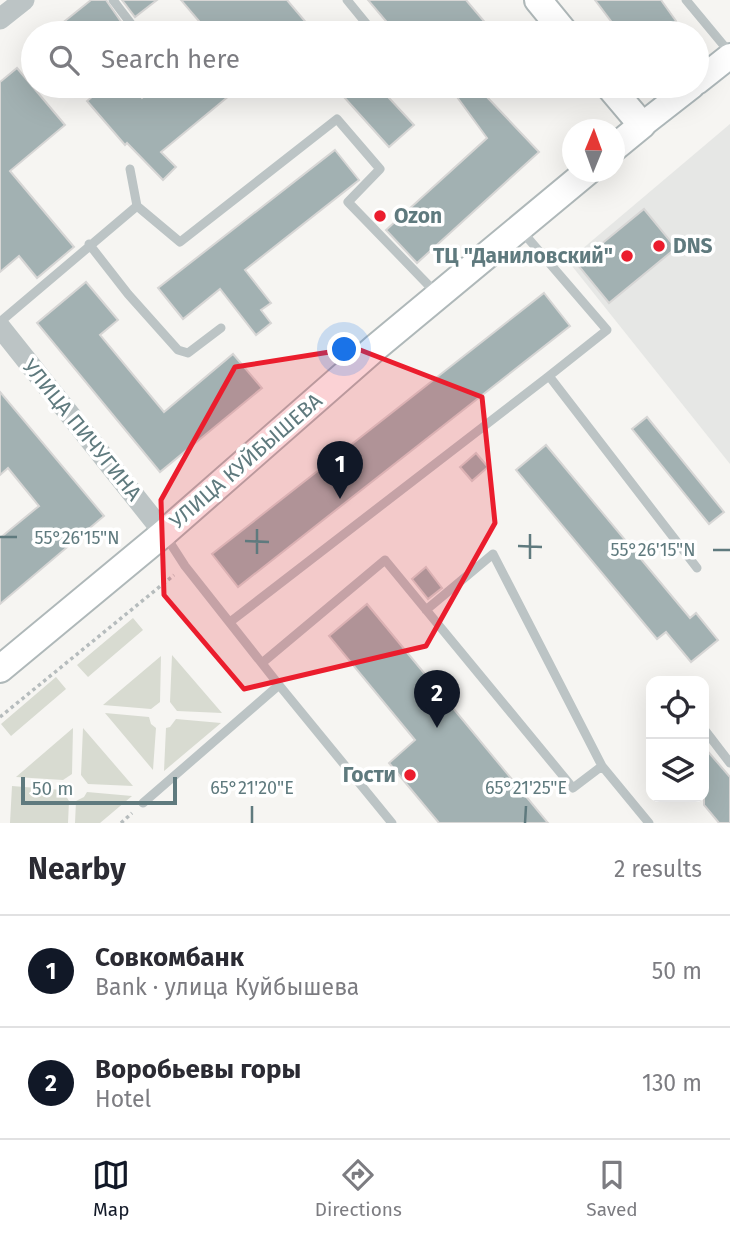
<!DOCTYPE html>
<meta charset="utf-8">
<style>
:root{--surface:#fff;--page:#f2f2f3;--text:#2b2b33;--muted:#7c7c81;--line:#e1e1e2;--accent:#111827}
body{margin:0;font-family:"Fira Sans",sans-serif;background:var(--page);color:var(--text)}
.controls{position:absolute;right:21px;bottom:21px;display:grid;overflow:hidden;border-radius:14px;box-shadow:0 7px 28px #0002}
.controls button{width:63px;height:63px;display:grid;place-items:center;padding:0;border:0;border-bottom:2px solid var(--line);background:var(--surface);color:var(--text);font:35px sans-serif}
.compass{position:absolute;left:562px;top:119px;width:63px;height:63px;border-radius:50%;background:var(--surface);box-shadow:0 7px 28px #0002;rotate:1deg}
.scale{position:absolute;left:21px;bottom:18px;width:156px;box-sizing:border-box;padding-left:7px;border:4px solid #5f7a7e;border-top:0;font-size:19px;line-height:24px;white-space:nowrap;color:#5f7a7e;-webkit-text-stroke:5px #fff;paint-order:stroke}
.you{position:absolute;left:345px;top:350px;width:24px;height:24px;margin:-18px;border:5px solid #fff;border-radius:50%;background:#1a73e8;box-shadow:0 0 0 10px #1a73e833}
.badge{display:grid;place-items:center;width:46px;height:46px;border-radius:50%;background:var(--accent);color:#fff;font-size:23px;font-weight:700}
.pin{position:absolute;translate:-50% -58px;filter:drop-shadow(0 2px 4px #0008)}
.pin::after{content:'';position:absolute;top:37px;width:24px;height:21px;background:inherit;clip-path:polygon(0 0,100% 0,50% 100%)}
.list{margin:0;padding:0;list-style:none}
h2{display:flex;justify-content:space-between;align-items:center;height:91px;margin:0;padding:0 28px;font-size:30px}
h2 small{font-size:23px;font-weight:400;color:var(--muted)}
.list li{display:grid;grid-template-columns:46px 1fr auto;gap:21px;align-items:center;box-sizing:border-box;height:112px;padding:0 28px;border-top:2px solid var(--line)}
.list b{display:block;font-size:26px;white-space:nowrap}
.list p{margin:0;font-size:23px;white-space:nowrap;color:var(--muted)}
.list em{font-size:23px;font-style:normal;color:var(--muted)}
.icon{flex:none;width:38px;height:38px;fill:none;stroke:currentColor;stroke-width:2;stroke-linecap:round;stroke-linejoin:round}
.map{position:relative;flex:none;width:730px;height:823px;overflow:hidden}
.search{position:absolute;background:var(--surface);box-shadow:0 7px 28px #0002;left:21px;right:21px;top:21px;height:77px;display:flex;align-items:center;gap:18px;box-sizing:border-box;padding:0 24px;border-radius:38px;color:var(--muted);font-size:26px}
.sheet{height:315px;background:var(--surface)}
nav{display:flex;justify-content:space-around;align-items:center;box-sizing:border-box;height:98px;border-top:2px solid var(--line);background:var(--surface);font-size:19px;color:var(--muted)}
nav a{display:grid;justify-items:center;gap:4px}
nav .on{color:var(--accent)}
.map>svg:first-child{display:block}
</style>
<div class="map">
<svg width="730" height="823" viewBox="0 0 730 823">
<rect width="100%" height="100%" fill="#f6f5f2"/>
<path fill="#e6e7e5" d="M730,124v340l-162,-203z"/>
<path fill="#d8dbd1" d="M133,618l10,12 -55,47 -11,-12z
M172,655l50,58 -45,-2 -7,-9z
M161,656l-1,46 -9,7 -48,-4z
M56,677l10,12 -55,47 -10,-12z
M105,713l44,4 2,7 5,4 -3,42z
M176,719l45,4 -57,48 2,-43 4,-1z
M73,728l-1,46 -9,6 -47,-3z
M83,728l50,58 -45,-2 -7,-9z
M12,786l50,4 7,11 -1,22h-58z
M87,792l45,4 -32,27h-25l1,-22 8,-4z"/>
<path fill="#a2b1b2" stroke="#d7d6d5" stroke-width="2" d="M91,0h15l18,26 -9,7h-65z
M122,0h35l-22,17z
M181,0h106l28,33h-106z
M368,0h98l28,33h-98z
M595,0h66l15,21 -17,12h-39z
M17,68l48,57 -55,46 64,76 -37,31 -18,-22 -19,16v-190z
M105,86h26l11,12 15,-12h84l-80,66 15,15 -13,13 -36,-37 -2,2 -38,-44z
M334,86h44l36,39 -25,22z
M449,86h52l-14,11 52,55 -122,111 -31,-33 101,-92z
M335,150l24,30 -114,90 26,33 -10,7 10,13 -15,12 -36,-46 -37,30 -25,-31z
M644,209l32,39 -67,55 -32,-39z
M86,282l32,38 -18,15 64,77 69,-58 29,34 -102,84 -123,-149z
M544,293l26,33 -332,261 -26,-33z
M0,392l104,124 -104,88v-66l39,-32 -31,-38 -8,7z
M647,417l77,95 -15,12 -77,-95z
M546,445l144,173 6,-5 22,27 -27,22 -25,-30 -9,7 -141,-169z
M476,453l12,14 -16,14 -12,-14z
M426,567l16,21 -14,11 -16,-20z
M367,604l181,219h-109l-50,-60 26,-23 -86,-104z
M704,747l26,30v46h-11l-15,-18z"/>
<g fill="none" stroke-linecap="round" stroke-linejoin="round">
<g stroke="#aeb8ba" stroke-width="28">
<path id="secondary" d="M697,82l33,-26
M642,125l50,-39"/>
</g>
<g stroke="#afb8b9" stroke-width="30">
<path id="primary" d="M538,0l27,33
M609,86l33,39 -28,23
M0,669l164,-136 211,-185 212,-176"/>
</g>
<path stroke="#b6bcbd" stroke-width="3.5" stroke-dasharray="3.5 3.5" stroke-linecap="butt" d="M0,717l174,-142
M121,823l11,-10"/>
<path stroke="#bcc4c5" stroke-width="9" d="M113,0l25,33
M347,0l27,33
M686,0l44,53
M130,169l7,37
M520,229l87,101 -58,46 148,192
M89,244l39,50 50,56 10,3 33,-25
M0,322l137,-116 43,36 157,-123 43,50 -32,33 89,92
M426,610l67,-56 109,212 47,57
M230,622l319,-246
M262,663l123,-103 188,228 29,-22
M279,685l113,138
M704,729l26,34
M143,803l136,-118 -94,-119 -20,-31"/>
<path stroke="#bcc4c5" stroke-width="21" d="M0,19l24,-19
M0,327l164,206"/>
<use href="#secondary" stroke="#fff" stroke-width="24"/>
<use href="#primary" stroke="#fff" stroke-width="26"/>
</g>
<path fill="#eb1d2d" fill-opacity="0.2" stroke="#eb1d2d" stroke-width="5" stroke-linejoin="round" d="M355,348l127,49 13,126 -69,123 -182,43 -80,-94 -3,-95 74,-133z"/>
<path fill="none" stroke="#5f7a7e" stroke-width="2.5" d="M0,537h17M245,541l24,1M518,546l24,1M713,550h17M257,554v-25M530,559v-25M252,823v-17M525,823l1,-17"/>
<g fill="#eb1d2d" stroke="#fff" stroke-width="2.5">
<circle cx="380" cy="216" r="7"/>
<circle cx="659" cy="246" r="7"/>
<circle cx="627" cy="256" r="7"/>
<circle cx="410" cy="775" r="7"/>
</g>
<g text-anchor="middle" stroke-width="7" stroke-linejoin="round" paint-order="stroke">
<g font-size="21" font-weight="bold" fill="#5f7a7e" stroke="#fff" text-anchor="start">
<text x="394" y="223">Ozon</text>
<text x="673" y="253">DNS</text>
<text x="613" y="263" text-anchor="end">ТЦ "Даниловский"</text>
<text x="396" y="782" text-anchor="end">Гости</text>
</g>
<g font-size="21" fill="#5f7a7e" stroke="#fff">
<text transform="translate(82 430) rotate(51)" y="7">УЛИЦА ПИЧУГИНА</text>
<text transform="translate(246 461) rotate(-41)" y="7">УЛИЦА КУЙБЫШЕВА</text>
</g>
</g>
<g font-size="18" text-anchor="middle" fill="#5f7a7e" stroke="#fff" stroke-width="7" stroke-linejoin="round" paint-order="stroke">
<text x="77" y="544">55°26'15"N</text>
<text x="653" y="556">55°26'15"N</text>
<text x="252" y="794">65°21'20"E</text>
<text x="526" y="794">65°21'25"E</text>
</g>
</svg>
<div class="controls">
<button><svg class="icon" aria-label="locate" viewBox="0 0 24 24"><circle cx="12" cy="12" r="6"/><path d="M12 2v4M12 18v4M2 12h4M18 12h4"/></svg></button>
<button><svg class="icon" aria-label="layers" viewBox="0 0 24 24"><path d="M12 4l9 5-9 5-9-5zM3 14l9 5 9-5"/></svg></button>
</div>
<svg class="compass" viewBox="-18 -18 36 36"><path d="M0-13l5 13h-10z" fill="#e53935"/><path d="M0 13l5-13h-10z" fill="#7c7c81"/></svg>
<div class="scale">50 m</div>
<div class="you"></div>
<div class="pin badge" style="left:340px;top:499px">1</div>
<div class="pin badge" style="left:437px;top:728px">2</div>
<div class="search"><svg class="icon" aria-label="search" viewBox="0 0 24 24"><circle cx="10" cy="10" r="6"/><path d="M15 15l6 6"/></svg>Search here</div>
</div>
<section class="sheet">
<h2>Nearby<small>2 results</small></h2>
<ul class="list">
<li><span class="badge">1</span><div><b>Совкомбанк</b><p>Bank · улица Куйбышева</p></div><em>50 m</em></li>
<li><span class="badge">2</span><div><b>Воробьевы горы</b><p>Hotel</p></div><em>130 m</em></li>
</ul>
</section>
<nav>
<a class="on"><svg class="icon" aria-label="map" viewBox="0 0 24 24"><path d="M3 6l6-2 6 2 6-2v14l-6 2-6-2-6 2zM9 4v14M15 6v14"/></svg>Map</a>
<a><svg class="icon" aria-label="directions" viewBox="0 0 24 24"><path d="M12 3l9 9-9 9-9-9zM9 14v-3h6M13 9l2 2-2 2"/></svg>Directions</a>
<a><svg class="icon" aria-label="saved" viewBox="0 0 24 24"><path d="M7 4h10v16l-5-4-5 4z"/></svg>Saved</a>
</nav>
